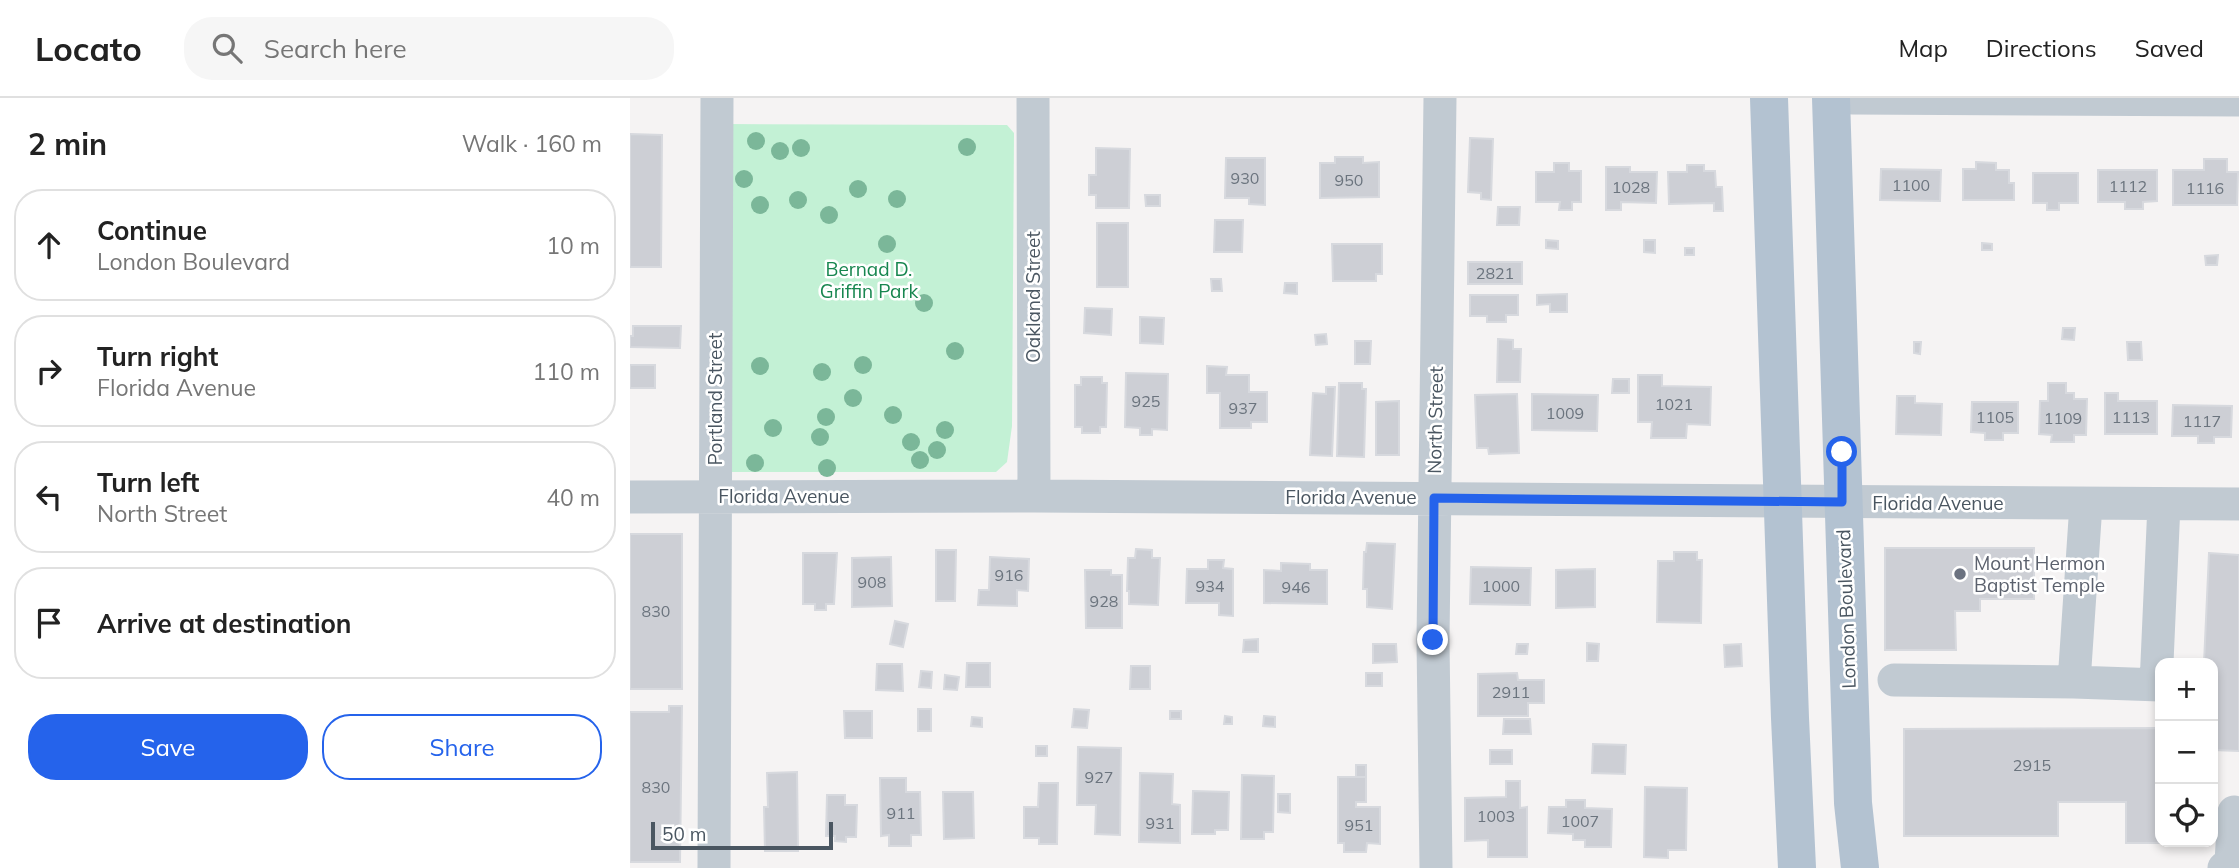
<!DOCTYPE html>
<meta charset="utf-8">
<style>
:root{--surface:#fff;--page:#f6f6f6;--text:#222;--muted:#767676;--line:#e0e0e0;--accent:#2563eb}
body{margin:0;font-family:Mulish,sans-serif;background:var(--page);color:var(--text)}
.controls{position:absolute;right:21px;bottom:21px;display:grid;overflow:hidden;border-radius:14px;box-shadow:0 4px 10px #0003}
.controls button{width:63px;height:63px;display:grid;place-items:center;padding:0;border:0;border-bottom:2px solid var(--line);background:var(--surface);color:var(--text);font:35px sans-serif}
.scale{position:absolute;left:21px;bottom:18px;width:182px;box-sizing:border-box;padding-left:7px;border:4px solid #4a5661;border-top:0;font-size:19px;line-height:24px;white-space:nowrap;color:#4a5661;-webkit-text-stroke:5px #fff;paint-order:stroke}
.stop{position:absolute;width:21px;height:21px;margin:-16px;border:5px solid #2563eb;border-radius:50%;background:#fff}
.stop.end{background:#2563eb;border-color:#fff;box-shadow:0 2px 7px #0008}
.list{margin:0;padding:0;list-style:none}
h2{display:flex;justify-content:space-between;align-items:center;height:91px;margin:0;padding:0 28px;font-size:30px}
h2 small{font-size:23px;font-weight:400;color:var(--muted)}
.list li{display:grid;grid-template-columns:46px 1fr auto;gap:21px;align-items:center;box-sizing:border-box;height:112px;margin:0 14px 14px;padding:0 14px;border:2px solid var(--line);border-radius:28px}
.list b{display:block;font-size:26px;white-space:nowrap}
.list p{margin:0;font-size:23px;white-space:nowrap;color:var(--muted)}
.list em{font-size:23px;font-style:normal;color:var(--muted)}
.actions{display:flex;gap:14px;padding:21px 28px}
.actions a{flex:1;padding:16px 0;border:2px solid var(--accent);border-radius:28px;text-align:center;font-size:24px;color:var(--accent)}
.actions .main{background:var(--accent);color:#fff}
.icon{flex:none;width:38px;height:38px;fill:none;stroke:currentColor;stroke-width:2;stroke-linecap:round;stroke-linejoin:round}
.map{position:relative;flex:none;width:1609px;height:770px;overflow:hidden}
header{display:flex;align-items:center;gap:42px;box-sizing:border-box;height:98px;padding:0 35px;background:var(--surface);border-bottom:2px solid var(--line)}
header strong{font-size:33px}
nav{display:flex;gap:38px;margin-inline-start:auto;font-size:24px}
.search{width:490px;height:63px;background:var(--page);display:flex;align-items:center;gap:18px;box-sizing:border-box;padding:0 24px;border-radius:28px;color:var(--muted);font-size:26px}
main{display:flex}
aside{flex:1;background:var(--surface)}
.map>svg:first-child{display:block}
</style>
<header>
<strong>Locato</strong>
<div class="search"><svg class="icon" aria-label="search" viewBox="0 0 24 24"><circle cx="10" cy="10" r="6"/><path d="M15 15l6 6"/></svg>Search here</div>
<nav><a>Map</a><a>Directions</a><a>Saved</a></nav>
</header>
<main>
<aside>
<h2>2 min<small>Walk · 160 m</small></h2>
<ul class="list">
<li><svg class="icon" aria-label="ahead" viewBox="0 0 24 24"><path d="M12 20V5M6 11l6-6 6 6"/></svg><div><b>Continue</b><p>London Boulevard</p></div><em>10 m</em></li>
<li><svg class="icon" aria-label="right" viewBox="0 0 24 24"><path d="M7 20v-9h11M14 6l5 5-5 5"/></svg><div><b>Turn right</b><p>Florida Avenue</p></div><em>110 m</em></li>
<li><svg class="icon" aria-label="left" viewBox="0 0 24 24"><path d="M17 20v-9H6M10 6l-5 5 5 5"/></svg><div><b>Turn left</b><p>North Street</p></div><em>40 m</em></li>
<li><svg class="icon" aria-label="arrive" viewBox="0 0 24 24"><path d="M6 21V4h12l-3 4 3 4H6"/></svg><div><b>Arrive at destination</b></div></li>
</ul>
<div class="actions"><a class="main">Save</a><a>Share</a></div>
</aside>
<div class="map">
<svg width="1609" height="770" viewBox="0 0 1609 770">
<rect width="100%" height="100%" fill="#f5f3f3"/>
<path fill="#c3f1d5" d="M96,26l281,1 7,8 -2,293 -5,36 -11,10h-274z"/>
<path fill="#cdcfd5" stroke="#d7d9de" stroke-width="2" d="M0,36l32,1 -1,132h-31z
M840,40l23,1 -2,61 -10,-1v-6l-13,-1z
M466,50l34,1 -1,59h-33v-13h-7v-20h7z
M705,59h28v6l16,-1v35l-59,1v-35h15z
M596,60h39v47l-16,-1v-6h-24z
M1574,61h23v13h11l-1,33h-64v-35h31z
M1346,64l20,1v7h13v13h5v17h-51v-31h13z
M924,65h15v8h12v31h-9v8h-13l1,-8h-24v-30h18z
M1057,67h17v6h11l1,16h6l1,24h-9v-8l-45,1 -1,-32h19z
M976,69h24v5h27l-1,31 -35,-1v8h-15z
M1251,71l60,1 -1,31 -60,-1z
M1468,72h59v31l-14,1v7h-18v-7h-27z
M1403,75h45v30h-19v7h-12v-7h-14z
M515,97h15v11h-14z
M868,109h22l-1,18h-22z
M585,122h28l-1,32h-28z
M467,125h31v64h-31z
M916,142l12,1v8l-12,-1z
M1014,142h11v13l-11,-1z
M1352,145l10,1v6h-10z
M702,146h50v30h-6v7h-43z
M1055,150h9v7h-9z
M1588,157l-1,10h-11l-1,-9z
M838,164h54v22h-54z
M581,181h10l1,12h-10z
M655,185h12v11l-13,-1z
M937,196v18h-17v-8l-13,1v-10z
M840,197h48v20h-12v7h-19v-6h-17z
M455,210l27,1 -1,26 -27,-2z
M510,219l24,1 -1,26 -23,-1z
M3,228h48l-1,22 -50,-1v-11h3z
M1433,230h12l-1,12 -12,-1z
M696,236l1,10 -11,1 -1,-10z
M868,241l15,1v9h8l-1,33h-23z
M725,243h16l-1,23h-15z
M1284,244h7l-1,12 -6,-1z
M1497,244h14l1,18h-14z
M0,267h25v23h-25z
M577,268l20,1 -1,8h23v17h18v30h-16v6h-31v-35h-13z
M496,275l42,1 -1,56 -15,-1v6h-12v-7l-15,-1z
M1008,277h24v11l49,1 -1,38 -23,-1 -1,14h-35l1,-16h-14z
M451,279h21v6h5l-1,44h-6v6h-18v-6h-7v-42h6z
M983,281h16v14h-17z
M709,285h23v6h4l-2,68 -27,-1z
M1418,285h18v10h8v6h13l-1,36h-12v7h-23l1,-7 -13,-1 1,-33h8z
M696,289h9l-3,69 -22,-1 3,-62 13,1z
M1475,295h13v8h39v33h-52z
M887,296l2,59 -30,1 -1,-6h-11l-2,-53z
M902,296l66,1 -1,36 -65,-1z
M1267,298h18v7l27,1 -1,31 -45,-1z
M769,303v54h-23v-53z
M1342,304h46v31h-15v7h-18v-7l-14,-1z
M1543,307l59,1 -1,31h-17v6h-16v-7h-26z
M0,436h52v155h-52z
M737,445l28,1 -3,65 -25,-2v-18h-4l1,-37h2z
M1255,450h149v51h-54v12h-25l1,39h-71z
M506,451l16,1v8h8l-2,47 -29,-1v-13h-2l1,-33h7z
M306,452h20l-1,51h-19z
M1044,454h23v8h5l-1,63 -44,-1 1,-61h16z
M173,455h34l-3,51h-8v6h-11v-6h-12z
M1579,455l30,2v196l-26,-1v-87h-9z
M261,459l1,49 -40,1v-49z
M360,459l39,2 -1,32 -11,-1v16l-39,-1 1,-15h10z
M578,462h16l-1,8 10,1v47l-14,-1v-12h-33l1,-34h21z
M651,465l29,1v6h17v34l-63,-1v-33l17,1z
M841,469l60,1 -1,37 -60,-1z
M965,471v38l-39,1v-38z
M455,472h26v5h11v53h-36z
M265,523l13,3 -5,23 -13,-3z
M628,541v13h-15l1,-12z
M957,545l12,1 -1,17h-11z
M743,546h23l1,18 -24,1z
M887,546h11l-1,10h-11z
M1111,546l1,22 -17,1 -1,-22z
M337,565h23v24h-24z
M247,566h25l1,27 -27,-1z
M501,568h19v23h-20z
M291,573l11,1 -1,16 -12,-1z
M736,575h16v13h-16z
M887,575l1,7h26v23h-16v13h-50v-42z
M315,577l14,2 -2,13 -13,-1z
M39,608h13l-2,156h-50v-150h39z
M288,611h13v22h-13z
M444,611l15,1 -2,18 -15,-1z
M214,613h28v27h-27z
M540,613h11v8h-11z
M595,618l7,1v7h-8z
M634,618l11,1v10l-12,-1z
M342,619l10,1v9l-11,-1z
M874,621h26l1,15h-28z
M1530,630v114h38v1h-72v-41h-68v34h-154v-107z
M963,646l33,1 -1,29 -33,-1z
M406,648h11v10h-11z
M448,649l43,1 -1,87 -25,-1 1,-29h-19z
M860,652h22v14h-22z
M726,667h10v12h-10z
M167,674l1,79h-33l-1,-44h4l-1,-34z
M510,675l33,1 -1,30 8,1v38l-41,-1z
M612,677l32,1 -1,56h-9v7h-23z
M708,679h28v25h-10v5h24v37l-13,-1 -1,9h-22v-9h-6z
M250,680h26v14h14l1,43h-10v11h-22v-11l-8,1z
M876,683h14v27l7,-1v50h-39v-17l-23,1v-43l41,-1z
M409,685h19l-1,61h-18v-6h-15v-31h14z
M1015,689l42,1 -1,62h-18v8l-24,-1z
M563,693l36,1 -1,38h-13v4h-23z
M313,694h30l1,46 -30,1z
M648,696h12v19l-12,-1z
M197,697h18v10h12l-1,32h-10v5l-11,-1v-5h-9z
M936,702h19v8l27,1 -1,38h-26v-7h-12v-6l-25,-1 1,-26h17z"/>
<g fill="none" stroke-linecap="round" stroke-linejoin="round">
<path stroke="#c1cad2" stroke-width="33" d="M403,0l1,398
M1222,0l387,2
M0,399l404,-1 1205,8
M1264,582l180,2 86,3
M1444,584l12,-178
M1526,587l8,-181
M84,770l3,-770
M806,770l-3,-228 7,-542
M1594,770l7,-6 3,-50"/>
<path stroke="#b3c2d1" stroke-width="38" d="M1139,0l21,620 7,150
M1201,0l22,705 7,65"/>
</g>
<g fill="#7bb799">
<circle cx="126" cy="43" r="9"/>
<circle cx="337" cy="49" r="9"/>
<circle cx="171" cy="50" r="9"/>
<circle cx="150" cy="53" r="9"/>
<circle cx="114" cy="81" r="9"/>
<circle cx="228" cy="91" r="9"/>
<circle cx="267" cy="101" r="9"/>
<circle cx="168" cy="102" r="9"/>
<circle cx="130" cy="107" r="9"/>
<circle cx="199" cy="117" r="9"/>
<circle cx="257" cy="146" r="9"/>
<circle cx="294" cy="205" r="9"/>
<circle cx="325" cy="253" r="9"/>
<circle cx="233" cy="267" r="9"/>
<circle cx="130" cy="268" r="9"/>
<circle cx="192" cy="274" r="9"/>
<circle cx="223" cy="300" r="9"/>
<circle cx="263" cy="317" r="9"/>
<circle cx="196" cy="319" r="9"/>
<circle cx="143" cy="330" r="9"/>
<circle cx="315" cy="332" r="9"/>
<circle cx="190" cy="339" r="9"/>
<circle cx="281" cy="344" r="9"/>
<circle cx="307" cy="352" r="9"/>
<circle cx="290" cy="362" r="9"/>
<circle cx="125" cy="365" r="9"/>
<circle cx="197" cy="370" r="9"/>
</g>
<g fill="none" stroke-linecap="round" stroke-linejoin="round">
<path stroke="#2563eb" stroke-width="9" d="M803,542l1,-142 408,4v-50"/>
</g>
<circle fill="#6b7280" stroke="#fff" stroke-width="2.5" cx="1330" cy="476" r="7"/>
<g text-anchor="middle" stroke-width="5" stroke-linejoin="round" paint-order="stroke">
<g font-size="16" fill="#6b747e">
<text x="615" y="86">930</text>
<text x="719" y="88">950</text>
<text x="1281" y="93">1100</text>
<text x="1498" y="94">1112</text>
<text x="1001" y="95">1028</text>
<text x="1575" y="96">1116</text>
<text x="865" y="181">2821</text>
<text x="516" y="309">925</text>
<text x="1044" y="312">1021</text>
<text x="613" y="316">937</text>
<text x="935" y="321">1009</text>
<text x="1365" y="325">1105</text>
<text x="1501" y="325">1113</text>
<text x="1433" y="326">1109</text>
<text x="1572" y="329">1117</text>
<text x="379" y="483">916</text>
<text x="242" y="490">908</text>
<text x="580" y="494">934</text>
<text x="871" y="494">1000</text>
<text x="666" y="495">946</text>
<text x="474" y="509">928</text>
<text x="26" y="519">830</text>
<text x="881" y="600">2911</text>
<text x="1402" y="673">2915</text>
<text x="469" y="685">927</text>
<text x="26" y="695">830</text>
<text x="271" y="721">911</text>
<text x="866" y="724">1003</text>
<text x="950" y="729">1007</text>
<text x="530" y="731">931</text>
<text x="729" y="733">951</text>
</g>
<g font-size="19" fill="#17864f" stroke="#fff">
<text x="239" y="178">Bernad D.<tspan x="239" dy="22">Griffin Park</tspan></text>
</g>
<g font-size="19" fill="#4a5661" stroke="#fff">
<text transform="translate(403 199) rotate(-90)" y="7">Oakland Street</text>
<text transform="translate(85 301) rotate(-90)" y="7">Portland Street</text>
<text transform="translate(805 322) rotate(-89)" y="7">North Street</text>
<text x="154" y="405">Florida Avenue</text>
<text x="721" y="406">Florida Avenue</text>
<text x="1308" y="412">Florida Avenue</text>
<text transform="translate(1216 511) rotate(-92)" y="7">London Boulevard</text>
</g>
<g font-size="19" fill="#5b616d" stroke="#fff" text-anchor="start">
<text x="1344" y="472">Mount Hermon<tspan x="1344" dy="22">Baptist Temple</tspan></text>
</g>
</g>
</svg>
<div class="controls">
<button>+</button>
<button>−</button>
<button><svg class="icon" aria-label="locate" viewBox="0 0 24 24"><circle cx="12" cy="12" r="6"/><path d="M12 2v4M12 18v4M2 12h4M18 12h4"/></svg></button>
</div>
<div class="scale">50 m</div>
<div class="stop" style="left:1212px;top:354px"></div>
<div class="stop end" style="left:803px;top:542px"></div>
</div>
</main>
